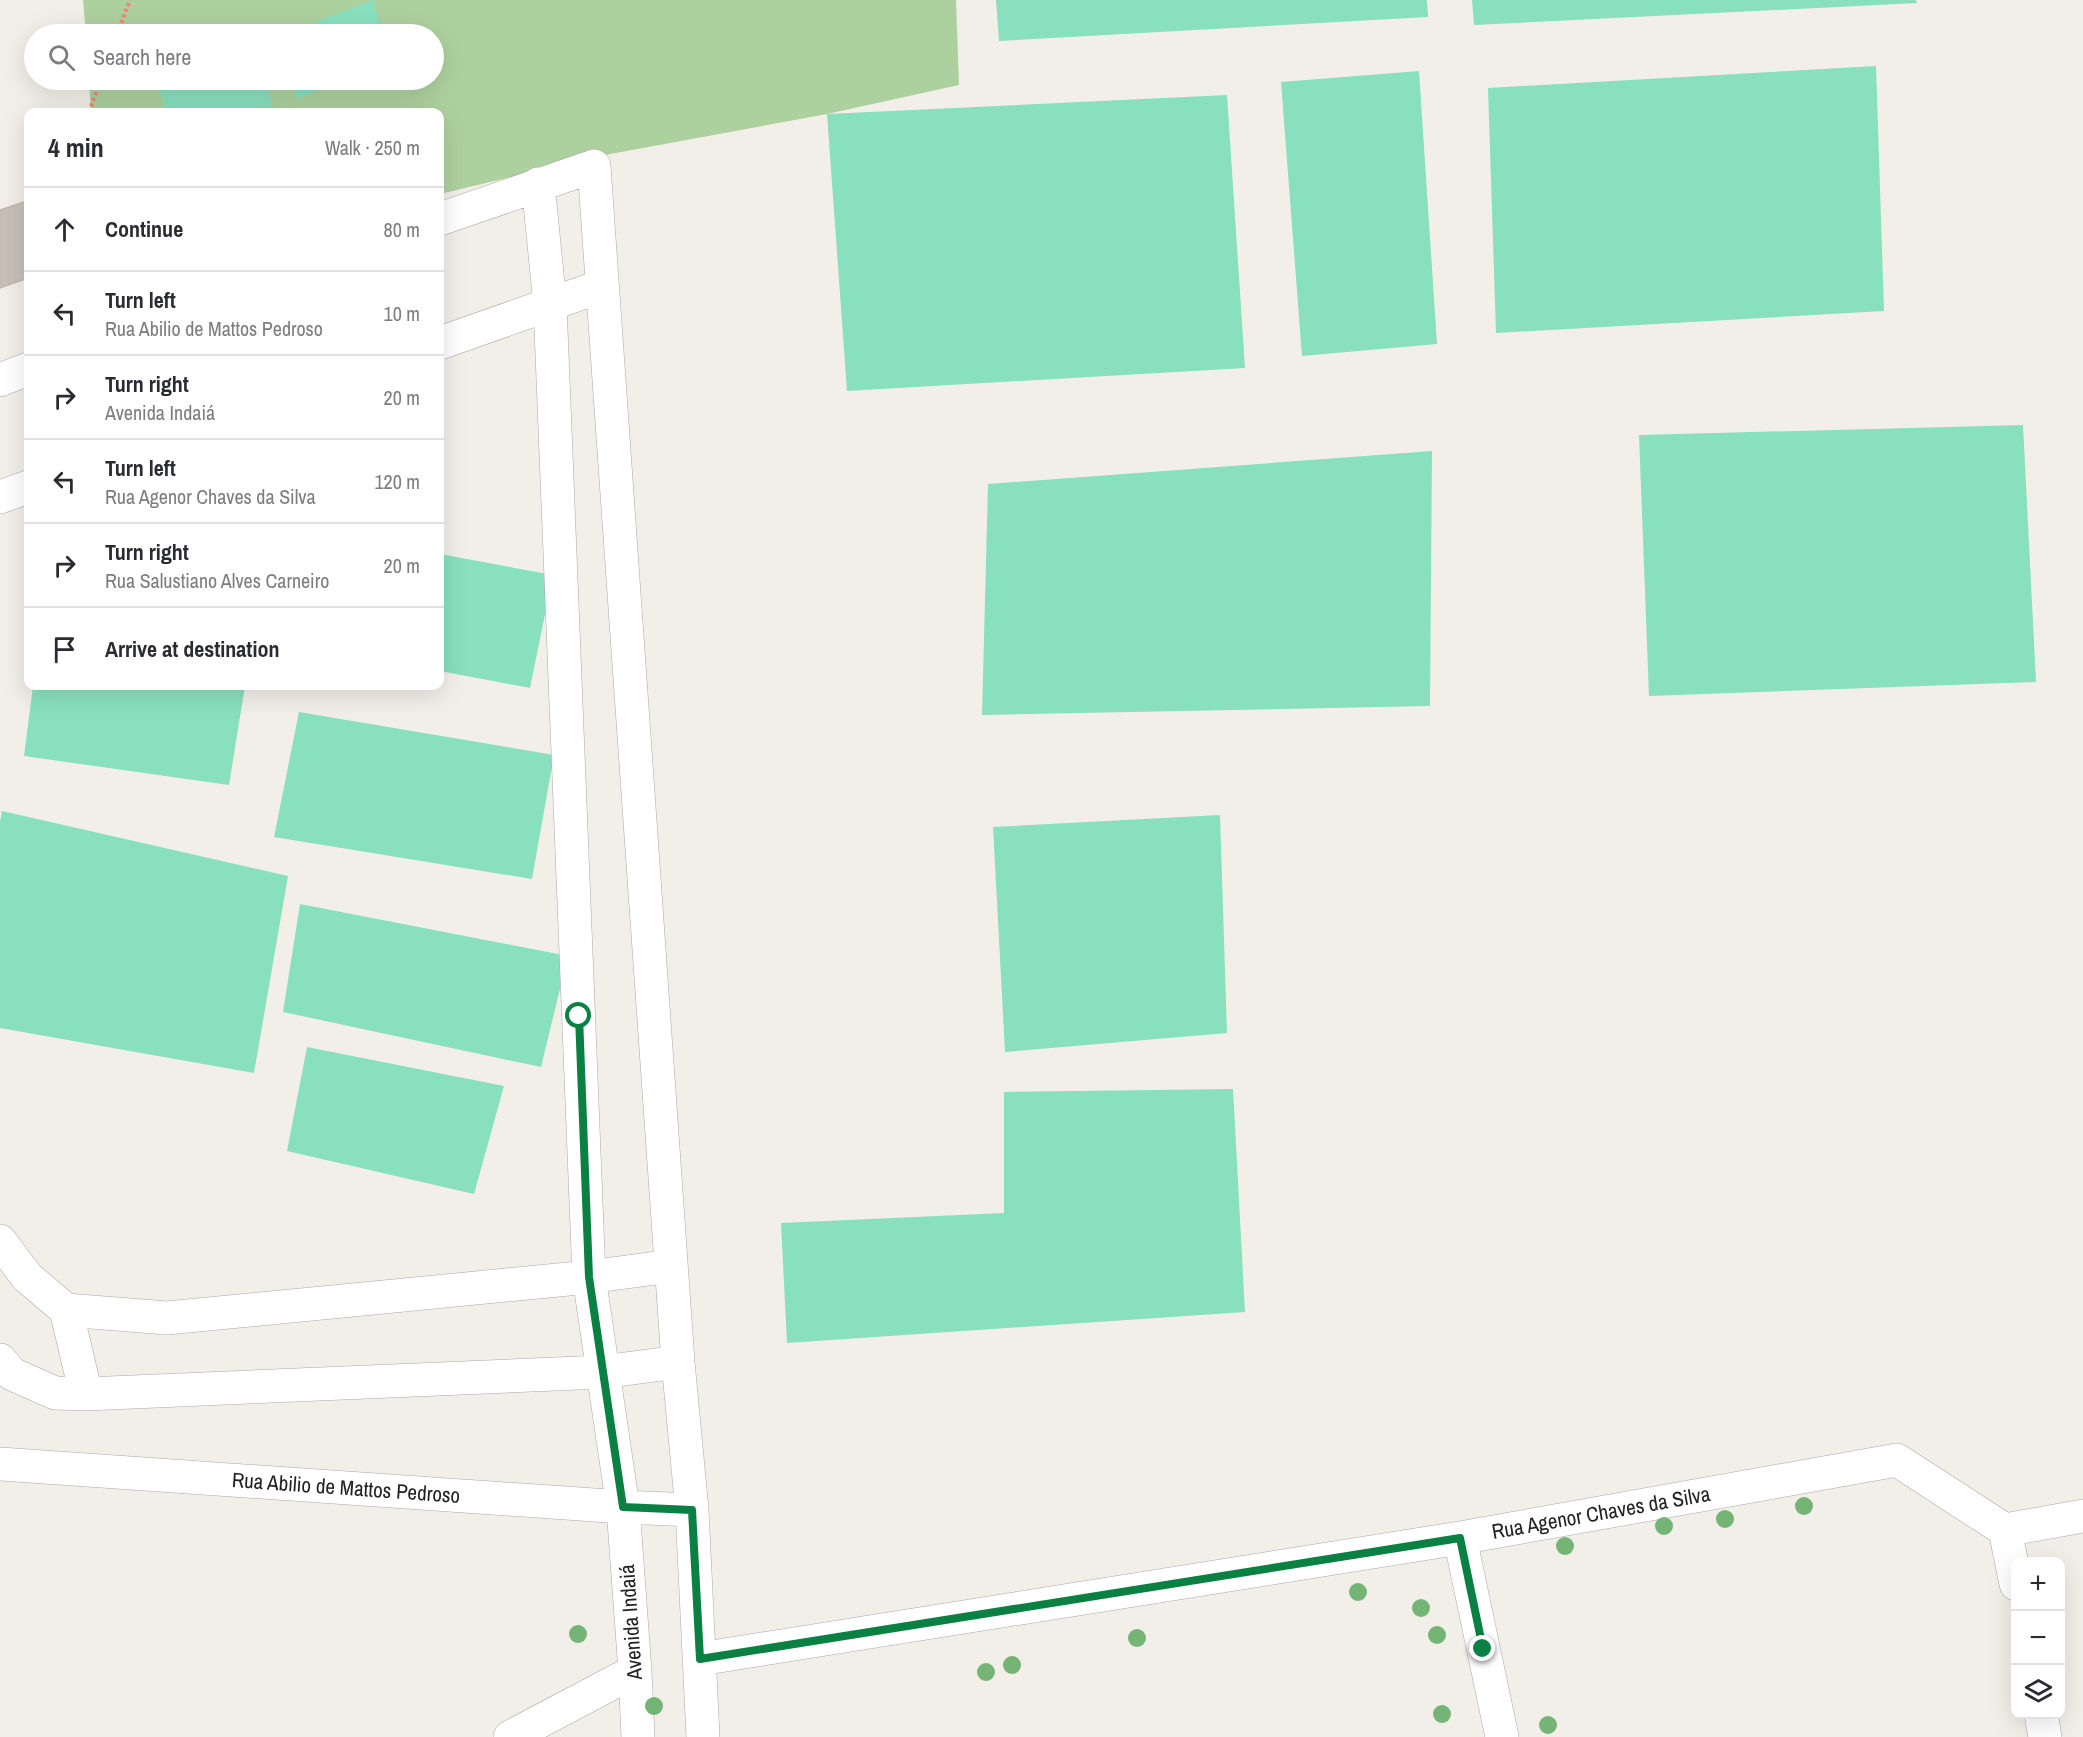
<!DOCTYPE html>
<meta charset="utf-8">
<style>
:root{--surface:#fff;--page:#f7f7f7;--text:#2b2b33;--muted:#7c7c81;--line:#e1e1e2}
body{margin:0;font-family:"Archivo Narrow",sans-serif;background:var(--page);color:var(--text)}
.controls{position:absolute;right:18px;bottom:18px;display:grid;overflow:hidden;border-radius:12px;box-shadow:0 6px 24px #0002}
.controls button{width:54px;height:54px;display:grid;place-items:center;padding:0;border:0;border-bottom:2px solid var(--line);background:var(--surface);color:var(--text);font:30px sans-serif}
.stop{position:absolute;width:18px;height:18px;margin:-14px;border:4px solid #0b8043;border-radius:50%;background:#fff}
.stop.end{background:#0b8043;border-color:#fff;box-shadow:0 2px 6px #0008}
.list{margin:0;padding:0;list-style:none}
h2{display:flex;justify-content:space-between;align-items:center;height:78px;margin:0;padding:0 24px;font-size:26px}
h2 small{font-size:20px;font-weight:400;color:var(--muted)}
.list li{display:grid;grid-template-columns:39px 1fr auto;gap:18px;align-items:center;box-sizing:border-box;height:84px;padding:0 24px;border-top:2px solid var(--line)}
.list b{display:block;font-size:22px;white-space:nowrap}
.list p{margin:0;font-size:20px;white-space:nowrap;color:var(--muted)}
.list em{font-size:20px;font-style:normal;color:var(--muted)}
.icon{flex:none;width:33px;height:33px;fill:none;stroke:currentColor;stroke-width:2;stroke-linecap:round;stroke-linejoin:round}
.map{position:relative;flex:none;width:2083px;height:1737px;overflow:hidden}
.search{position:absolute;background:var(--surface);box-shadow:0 6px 24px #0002;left:24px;top:24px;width:420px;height:66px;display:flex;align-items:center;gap:15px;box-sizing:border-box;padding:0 21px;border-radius:33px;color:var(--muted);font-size:22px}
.panel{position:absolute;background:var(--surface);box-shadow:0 6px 24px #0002;left:24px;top:108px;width:420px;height:582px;border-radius:12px}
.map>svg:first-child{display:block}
</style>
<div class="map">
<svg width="2083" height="1737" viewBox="0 0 2083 1737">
<rect width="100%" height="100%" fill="#f2efe9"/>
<path fill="#add19e" d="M83,0h873l3,85 -132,29 -233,43 -154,37v-82h-349l-2,-32h345v-46h-348z"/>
<path fill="#88e0be" d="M373,0l10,34h-99z
M996,0h431l1,17 -429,24z
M1472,0h444l1,3 -443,22z
M1876,66l8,245 -388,22 -8,-245z
M1419,71l18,273 -135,12 -21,-274z
M157,80h108l8,27 -20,5h-87z
M292,80h49l-43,19z
M1227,95l18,273 -398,23 -20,-277z
M2023,425l13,257 -387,14 -10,-261z
M1432,451l-2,255 -448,9 6,-231z
M440,554l113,21 -23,113 -90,-17z
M33,686h212l-16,99 -205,-29z
M299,712l255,43 -22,124 -258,-42z
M2,811l286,65 -34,197 -254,-45v-206z
M1220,815l7,218 -222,19 -12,-225z
M300,904l268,52 -27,111 -258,-55z
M307,1047l197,39 -30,108 -187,-43z
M1233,1089l12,223 -458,31 -6,-120 223,-10v-121z"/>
<path fill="#c7bfb8" stroke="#c4b6ab" stroke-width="1.5" d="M27,201l1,77 -28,10v-78z"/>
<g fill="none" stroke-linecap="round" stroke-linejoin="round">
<g stroke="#a9a9a9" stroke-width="34">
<path id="minor" d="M538,184l12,120 39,973 34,230 12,164 3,66
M440,219l154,-53 84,1196 14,148 11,227
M440,343l162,-57
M0,380l28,-11
M0,497l28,-10
M0,1241l27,36 39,33 101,8 422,-41 82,-11
M66,1310l20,84
M0,1360l12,14 43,19 31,1 516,-22 76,-10
M0,1464l623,43 69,3
M2005,1530l78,-14
M1460,1538l42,199
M700,1659l760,-121 437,-78 108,70 11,54
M2041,1714l4,23
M510,1737l125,-66"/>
</g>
<path stroke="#fa8072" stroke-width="4" stroke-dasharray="3 3" stroke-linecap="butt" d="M117,34l13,-34
M89,112l12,-32"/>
<use href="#minor" stroke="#fff" stroke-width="33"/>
</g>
<g fill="#74b475">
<circle cx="1804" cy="1506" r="9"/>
<circle cx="1725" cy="1519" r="9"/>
<circle cx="1664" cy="1526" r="9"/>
<circle cx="1565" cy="1546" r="9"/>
<circle cx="1358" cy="1592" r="9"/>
<circle cx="1421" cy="1608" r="9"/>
<circle cx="578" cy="1634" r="9"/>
<circle cx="1437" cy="1635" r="9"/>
<circle cx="1137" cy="1638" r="9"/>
<circle cx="1012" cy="1665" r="9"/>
<circle cx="986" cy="1672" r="9"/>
<circle cx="654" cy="1706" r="9"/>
<circle cx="1442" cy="1714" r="9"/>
<circle cx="1548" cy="1725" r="9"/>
</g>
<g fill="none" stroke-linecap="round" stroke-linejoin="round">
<path stroke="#0b8043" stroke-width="8" d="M579,1016l10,261 34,230 69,3 8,149 760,-121 23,111"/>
</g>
<g text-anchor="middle" stroke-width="4.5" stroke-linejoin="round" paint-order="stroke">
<g font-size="21" fill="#222" stroke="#fff">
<text transform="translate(346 1488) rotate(4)" y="7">Rua Abilio de Mattos Pedroso</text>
<text transform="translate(1601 1513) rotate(-10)" y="7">Rua Agenor Chaves da Silva</text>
<text transform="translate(631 1622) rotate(-94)" y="7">Avenida Indaiá</text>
</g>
</g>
</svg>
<div class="controls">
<button>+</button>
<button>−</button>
<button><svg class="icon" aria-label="layers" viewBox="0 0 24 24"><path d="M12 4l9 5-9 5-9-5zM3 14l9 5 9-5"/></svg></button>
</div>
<div class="stop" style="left:579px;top:1016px"></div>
<div class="stop end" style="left:1483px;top:1649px"></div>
<div class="search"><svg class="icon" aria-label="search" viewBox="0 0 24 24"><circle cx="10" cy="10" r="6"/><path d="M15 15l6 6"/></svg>Search here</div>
<section class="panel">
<h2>4 min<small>Walk · 250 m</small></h2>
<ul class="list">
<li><svg class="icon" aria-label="ahead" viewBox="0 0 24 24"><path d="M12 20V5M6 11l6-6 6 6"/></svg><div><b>Continue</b></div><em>80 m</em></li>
<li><svg class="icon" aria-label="left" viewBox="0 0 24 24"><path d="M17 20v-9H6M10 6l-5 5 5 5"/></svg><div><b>Turn left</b><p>Rua Abilio de Mattos Pedroso</p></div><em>10 m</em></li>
<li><svg class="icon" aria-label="right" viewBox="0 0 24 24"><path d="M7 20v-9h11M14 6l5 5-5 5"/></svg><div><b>Turn right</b><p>Avenida Indaiá</p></div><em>20 m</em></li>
<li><svg class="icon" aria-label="left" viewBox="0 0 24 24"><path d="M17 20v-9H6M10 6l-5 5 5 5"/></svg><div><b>Turn left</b><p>Rua Agenor Chaves da Silva</p></div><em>120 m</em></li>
<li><svg class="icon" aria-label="right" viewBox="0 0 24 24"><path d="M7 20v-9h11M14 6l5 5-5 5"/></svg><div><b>Turn right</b><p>Rua Salustiano Alves Carneiro</p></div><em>20 m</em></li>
<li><svg class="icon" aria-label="arrive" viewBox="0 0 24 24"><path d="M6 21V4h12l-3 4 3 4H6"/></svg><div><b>Arrive at destination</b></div></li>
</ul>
</section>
</div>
